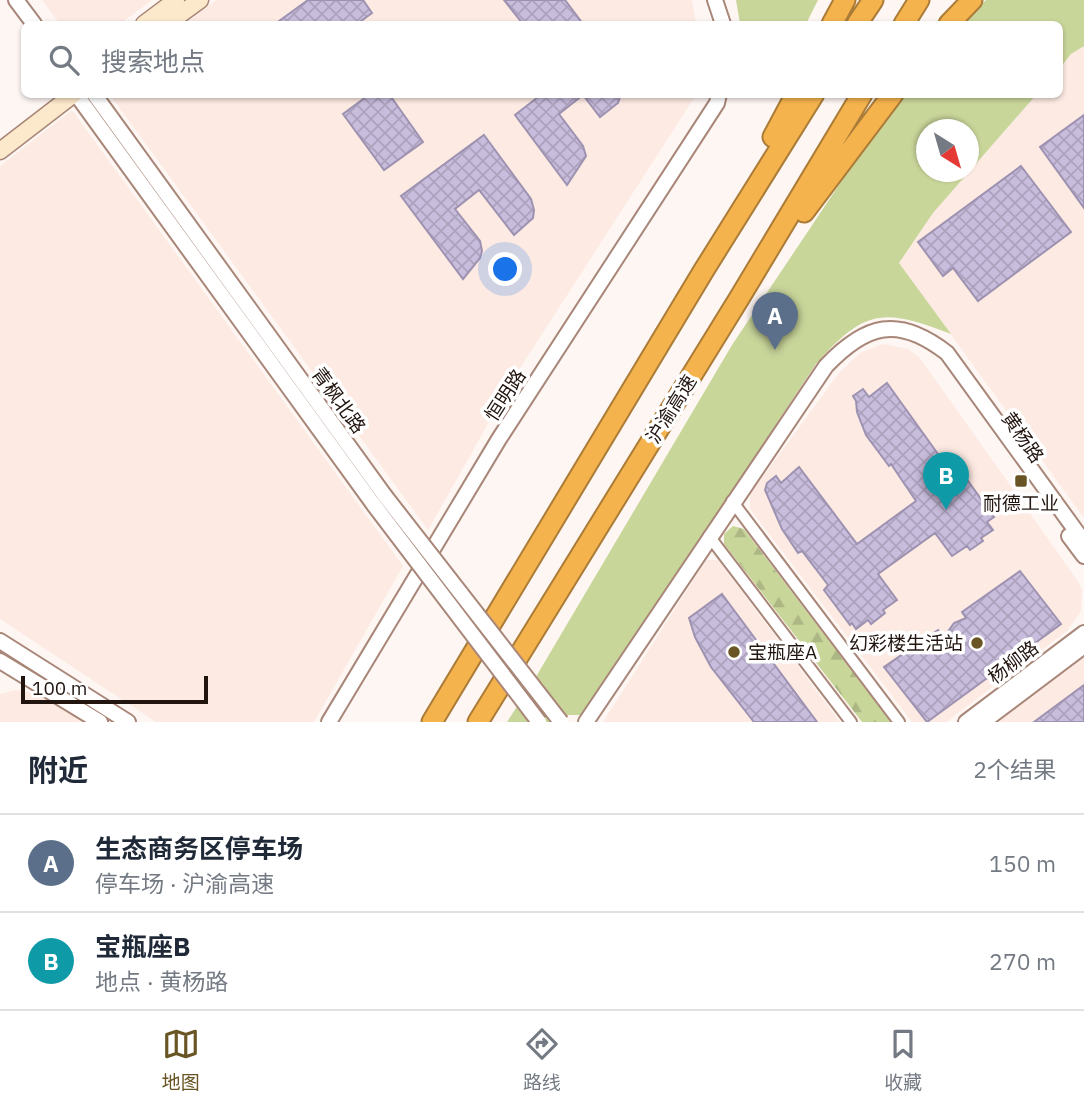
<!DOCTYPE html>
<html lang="zh">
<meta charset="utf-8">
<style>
:root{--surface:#fff;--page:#f2f2f3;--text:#1f2937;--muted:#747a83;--line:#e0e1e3;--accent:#695523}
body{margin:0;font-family:"IBM Plex Sans","Noto Sans SC",sans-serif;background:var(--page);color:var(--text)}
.compass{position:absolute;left:916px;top:119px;width:63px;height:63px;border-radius:50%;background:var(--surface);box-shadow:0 2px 5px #0004;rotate:143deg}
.scale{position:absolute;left:21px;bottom:18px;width:187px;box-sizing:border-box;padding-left:7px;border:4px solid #221510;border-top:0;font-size:19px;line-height:24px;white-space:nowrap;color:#221510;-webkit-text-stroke:5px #fff;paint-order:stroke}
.you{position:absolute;left:506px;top:270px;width:24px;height:24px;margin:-18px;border:5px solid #fff;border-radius:50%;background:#1a73e8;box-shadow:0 0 0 10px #1a73e833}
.badge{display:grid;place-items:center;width:46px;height:46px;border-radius:50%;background:var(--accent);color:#fff;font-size:23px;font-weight:700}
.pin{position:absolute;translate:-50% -58px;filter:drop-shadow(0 2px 4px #0008)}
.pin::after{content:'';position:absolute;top:37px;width:24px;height:21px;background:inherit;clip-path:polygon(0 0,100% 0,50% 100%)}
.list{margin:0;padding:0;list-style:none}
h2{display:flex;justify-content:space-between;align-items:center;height:91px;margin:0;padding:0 28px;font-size:30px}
h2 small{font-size:23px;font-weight:400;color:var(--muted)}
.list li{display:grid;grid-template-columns:46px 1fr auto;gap:21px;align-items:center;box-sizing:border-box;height:98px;padding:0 28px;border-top:2px solid var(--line)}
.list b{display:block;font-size:26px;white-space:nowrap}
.list p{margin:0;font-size:23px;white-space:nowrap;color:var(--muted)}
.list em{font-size:23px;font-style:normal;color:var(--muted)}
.icon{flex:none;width:38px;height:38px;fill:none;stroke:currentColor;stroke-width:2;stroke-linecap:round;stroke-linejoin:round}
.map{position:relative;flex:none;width:1084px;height:722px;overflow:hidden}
.search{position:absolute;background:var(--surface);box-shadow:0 2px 5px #0004;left:21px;right:21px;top:21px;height:77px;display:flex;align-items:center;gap:18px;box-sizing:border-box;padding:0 24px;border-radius:10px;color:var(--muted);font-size:26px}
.sheet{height:287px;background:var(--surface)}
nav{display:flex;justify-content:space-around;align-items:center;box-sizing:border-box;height:98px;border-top:2px solid var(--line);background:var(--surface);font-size:19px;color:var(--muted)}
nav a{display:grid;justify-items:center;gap:4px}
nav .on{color:var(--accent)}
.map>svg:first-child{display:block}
</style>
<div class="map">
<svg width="1084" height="722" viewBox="0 0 1084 722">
<defs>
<pattern id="forest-firs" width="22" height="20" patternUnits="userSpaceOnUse" patternTransform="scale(1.75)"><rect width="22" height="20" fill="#c9d69a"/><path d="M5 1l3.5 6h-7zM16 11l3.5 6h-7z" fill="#acb784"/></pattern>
<pattern id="building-cross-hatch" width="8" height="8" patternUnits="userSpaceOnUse" patternTransform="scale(1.75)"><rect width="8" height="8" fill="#c9bddd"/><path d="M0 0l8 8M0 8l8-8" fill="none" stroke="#aca2bd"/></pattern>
</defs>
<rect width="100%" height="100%" fill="#fef6f3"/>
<path fill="#fdeae3" d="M42,0h110l-32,24h-60z
M216,0h476l4,24h-511z
M1084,46v472l-185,-255 34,-50 103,-118 24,-1v-26l11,-14z
M110,95h586l-181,281 -87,154z
M72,110l331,456 -89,156h-158l-156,-103v-453z
M883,344l25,5 12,9 157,222 5,10 -1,21 -14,20 -121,91h-34l-162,-213v-15l89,-121 21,-20z
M706,560h12l122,162h-237z
M1084,657v65h-86z
M16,690l18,3 51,29h-85v-28z"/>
<path fill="url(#forest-firs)" d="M733,526l11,3 147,193h-29l-138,-178v-10z"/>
<path fill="#c9d69a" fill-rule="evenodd" d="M736,0h82l-12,24h-66z
M986,0h98v46l-13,8 -11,14v-44h-99z
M904,95h132l-103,118 -34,50 52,71c-67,-26 -86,-26 -135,30l-233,351h-15l-5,7h-56l30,-47 195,-330 129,-193zM926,130h42v42h-42z"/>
<path fill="url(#building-cross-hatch)" stroke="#9e92b1" stroke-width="2" d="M308,0h55l9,13 -15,11h-82z
M504,0h61l18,24h-60z
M370,94h19l34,48 -39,28 -41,-56z
M542,94h79l-3,9 -18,14 -17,-22 -24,19 24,32 3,10 -19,29 -52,-70z
M1084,115v93l-44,-61z
M484,135l47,64 3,11 -1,8 -19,17 -35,-45 -24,19 25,32 2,10 -2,7 -17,21 -62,-83z
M1021,166l50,66 -93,69 -25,-33 -10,8 -25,-34z
M887,383l74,103 7,-5 26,36 -7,5 6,8 -12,8 2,3 -13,9 -3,-4 -15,10 -17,-23 -57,41 19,26 -14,10 2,3 -14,11 -3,-4 -12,9 -4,-6 -2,2 -26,-35 4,-5 -26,-34 -4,2 -16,-24 -17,-39 2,-7 9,-7 5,7 18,-16 58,77 59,-43 -25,-37 -2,2 -23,-31 -9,-23 -1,-11 -3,-5 10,-7 6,8z
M1020,571l41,53 -134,98 -43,-55 54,-37 6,7 10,-14 12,-5 -4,-6z
M722,594l95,128h-63l-43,-55 -16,-30 -6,-19z
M1084,685v37h-50z"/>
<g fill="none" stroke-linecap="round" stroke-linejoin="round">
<g stroke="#a88678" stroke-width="14">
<path id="minor" d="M732,501l167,221
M709,536l142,186"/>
</g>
<g stroke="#a88678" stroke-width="18">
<path id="tertiary" d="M16,0l18,24
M715,0l8,24
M76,94l298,411
M94,94l291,402
M1069,536l15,20
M0,641l128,81
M0,661l100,61
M329,722l170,-283 218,-336 2,-9
M586,722l240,-356c40,-42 72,-51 121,-13l137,189
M966,722l118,-89
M983,722l101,-76"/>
</g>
<g stroke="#a88678" stroke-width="19">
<path id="secondary" d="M144,24l32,-24
M167,24l33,-24
M0,151l74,-57"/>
</g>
<g stroke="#ab7c38" stroke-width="23">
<path id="motorway" d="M832,24l13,-24
M857,24l16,-24
M904,24l15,-24
M949,24l23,-24
M773,137l23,-43
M804,212l89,-118
M432,722l272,-452 110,-176
M478,722l262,-425 122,-203"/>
</g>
<use href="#minor" stroke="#fff" stroke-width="10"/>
<use href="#tertiary" stroke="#fff" stroke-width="14"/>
<use href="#secondary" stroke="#fce8ca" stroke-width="16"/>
<use href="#motorway" stroke="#f5b34d" stroke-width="19"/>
<g stroke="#a88678" stroke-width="18" stroke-linecap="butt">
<path id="tertiary-bridge" d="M385,496l176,226
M374,505l165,217"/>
</g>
<use href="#tertiary-bridge" stroke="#fff" stroke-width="14"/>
</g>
<g fill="#695523" stroke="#fff" stroke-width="2.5">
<rect x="1014" y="474" width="14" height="14" rx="3.5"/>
<circle cx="977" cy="643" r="7"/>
<circle cx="734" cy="652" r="7"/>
</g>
<g text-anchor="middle" stroke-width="7" stroke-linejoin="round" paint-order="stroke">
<g font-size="19" fill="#221510" stroke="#fff">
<text transform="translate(505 395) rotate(-57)" y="7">恒明路</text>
<text transform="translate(339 400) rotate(54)" y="7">青枫北路</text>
<text transform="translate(671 409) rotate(-58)" y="7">沪渝高速</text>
<text transform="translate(1023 437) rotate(55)" y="7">黄杨路</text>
<text transform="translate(1013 662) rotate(-37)" y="7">杨柳路</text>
</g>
<g font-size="19" fill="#221510" stroke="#fff">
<text x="1021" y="510">耐德工业</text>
<text x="963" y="650" text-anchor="end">幻彩楼生活站</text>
<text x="748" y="659" text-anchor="start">宝瓶座A</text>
</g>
</g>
</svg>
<svg class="compass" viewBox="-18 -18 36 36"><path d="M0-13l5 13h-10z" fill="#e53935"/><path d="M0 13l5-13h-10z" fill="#747a83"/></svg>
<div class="scale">100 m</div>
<div class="you"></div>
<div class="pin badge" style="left:775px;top:350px;background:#5c6f8a">A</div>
<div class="pin badge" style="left:946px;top:510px;background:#0f9aa8">B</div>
<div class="search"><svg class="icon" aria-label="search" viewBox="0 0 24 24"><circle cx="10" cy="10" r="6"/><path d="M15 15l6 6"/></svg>搜索地点</div>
</div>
<section class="sheet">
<h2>附近<small>2个结果</small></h2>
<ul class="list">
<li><span class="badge" style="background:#5c6f8a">A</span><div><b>生态商务区停车场</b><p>停车场 · 沪渝高速</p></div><em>150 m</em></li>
<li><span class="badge" style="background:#0f9aa8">B</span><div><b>宝瓶座B</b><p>地点 · 黄杨路</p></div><em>270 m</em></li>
</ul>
</section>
<nav>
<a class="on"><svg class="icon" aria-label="map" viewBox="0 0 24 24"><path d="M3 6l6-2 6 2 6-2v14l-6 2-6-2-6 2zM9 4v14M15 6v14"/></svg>地图</a>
<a><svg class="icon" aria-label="directions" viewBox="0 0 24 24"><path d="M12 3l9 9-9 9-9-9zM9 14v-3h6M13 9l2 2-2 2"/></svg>路线</a>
<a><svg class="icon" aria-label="saved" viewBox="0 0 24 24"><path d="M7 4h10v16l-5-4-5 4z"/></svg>收藏</a>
</nav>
